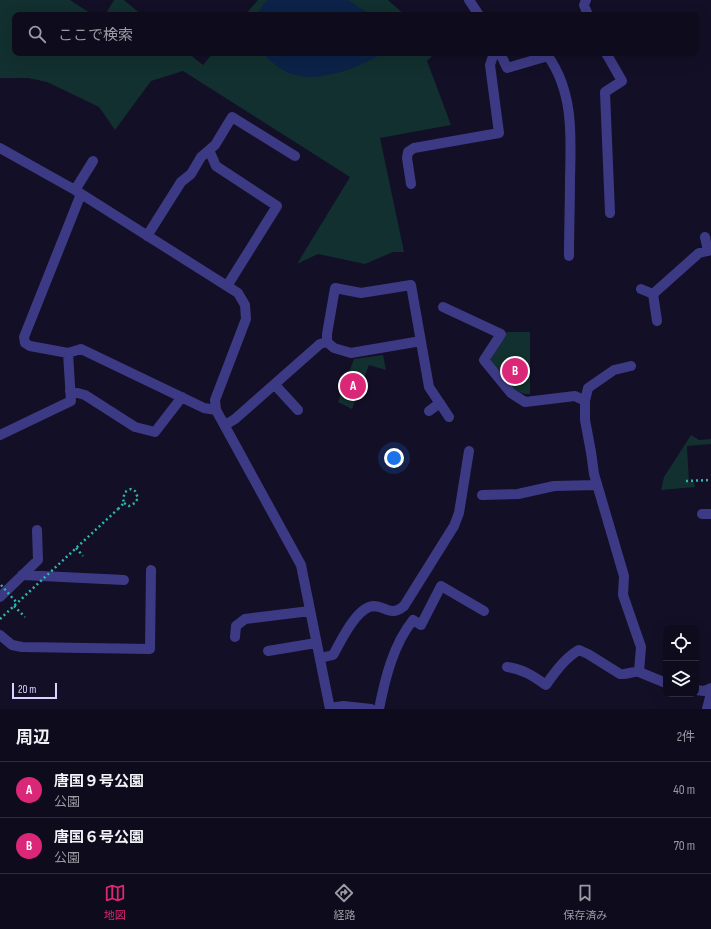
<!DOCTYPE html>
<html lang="ja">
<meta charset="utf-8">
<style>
:root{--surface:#0e0b1c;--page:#171425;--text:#f1f3f6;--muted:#9b9ba3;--line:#2e2b3b;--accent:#db2777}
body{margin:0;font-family:"Sofia Sans Condensed","Noto Sans JP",sans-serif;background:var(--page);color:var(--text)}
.controls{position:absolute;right:12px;bottom:12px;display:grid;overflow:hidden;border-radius:8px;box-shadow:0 4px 16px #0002}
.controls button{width:36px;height:36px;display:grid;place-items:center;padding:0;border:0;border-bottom:1px solid var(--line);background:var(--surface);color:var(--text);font:20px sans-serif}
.scale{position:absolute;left:12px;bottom:10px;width:45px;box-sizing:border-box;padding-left:4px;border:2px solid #d9d4ff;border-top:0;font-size:11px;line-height:14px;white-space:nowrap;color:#d9d4ff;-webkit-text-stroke:3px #130f26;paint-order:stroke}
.you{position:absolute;left:394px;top:458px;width:14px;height:14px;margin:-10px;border:3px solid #fff;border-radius:50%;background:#1a73e8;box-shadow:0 0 0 6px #1a73e833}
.badge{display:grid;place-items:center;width:26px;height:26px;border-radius:50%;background:var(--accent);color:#fff;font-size:13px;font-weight:700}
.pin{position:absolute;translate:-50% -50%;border:2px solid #fff;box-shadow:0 1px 4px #0006}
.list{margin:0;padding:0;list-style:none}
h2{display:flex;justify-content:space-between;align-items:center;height:52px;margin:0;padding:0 16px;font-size:17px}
h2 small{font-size:13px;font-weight:400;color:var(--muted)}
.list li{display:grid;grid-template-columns:26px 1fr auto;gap:12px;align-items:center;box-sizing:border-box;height:56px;padding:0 16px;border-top:1px solid var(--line)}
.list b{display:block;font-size:15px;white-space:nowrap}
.list p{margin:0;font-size:13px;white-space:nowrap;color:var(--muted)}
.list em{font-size:13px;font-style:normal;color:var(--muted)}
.icon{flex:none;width:22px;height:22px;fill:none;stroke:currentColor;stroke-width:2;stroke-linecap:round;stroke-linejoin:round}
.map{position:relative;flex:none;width:711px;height:709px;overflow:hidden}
.search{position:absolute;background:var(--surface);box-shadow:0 4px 16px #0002;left:12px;right:12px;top:12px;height:44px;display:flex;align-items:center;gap:10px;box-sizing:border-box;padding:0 14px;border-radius:8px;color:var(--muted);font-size:15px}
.sheet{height:164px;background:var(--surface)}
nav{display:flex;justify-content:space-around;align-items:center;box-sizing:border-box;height:56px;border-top:1px solid var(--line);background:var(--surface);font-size:11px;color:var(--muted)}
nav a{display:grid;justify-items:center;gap:2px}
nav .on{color:var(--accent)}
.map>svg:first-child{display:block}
</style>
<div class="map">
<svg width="711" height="709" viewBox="0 0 711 709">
<rect width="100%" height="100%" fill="#130f26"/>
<path fill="#12302f" d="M0,0h70l23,15h-78v38h173l15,12 10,-12h219l1,2 -6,6 24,64 -71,13 24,114h-11l-28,12 -47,-10 -21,10 53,-87 -167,-106 -32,10 -36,49 -16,-23 -27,-13 -25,-12 -19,-4h-28z
M114,0h10l18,15h-37z
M258,0h130l17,15h-160z
M507,332h23v62c-17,2 -30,-22 -40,-34z
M383,355l3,15 -17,-5 -17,44 -14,-7 16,-43z
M691,435l8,5 12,-1v5l-24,2 2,36h5l1,5 -34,3 3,-13z"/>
<path fill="#0c2248" d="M267,0h81l23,15h-115z
M263,53h120c-22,14 -68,32 -94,20 -10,-4 -19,-12 -26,-20z"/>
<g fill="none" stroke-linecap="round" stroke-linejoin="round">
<path stroke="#2fb8b0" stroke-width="2.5" stroke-dasharray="2 3" stroke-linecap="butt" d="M686,481l25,-1
M118,509l6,-6 -1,-4 2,-7 6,-3 4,2 3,7 -3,5 -6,3 -5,-3
M76,548l7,8
M14,606l11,11"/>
<path stroke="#3d3a85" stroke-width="10" d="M469,0l10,15
M586,0l-2,5 4,10
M500,53l7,15 41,-12c26,37 23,81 22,123 0,26 -1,51 -1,77
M606,53l16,28 -17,11 5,121
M0,148l75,42 163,103 7,12 1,14 -31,81 1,10 85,155 29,144
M209,150l7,16 61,40 -50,80
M411,184l-4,-26 1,-6 6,-4 85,-15 -9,-68 4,-12
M75,190l18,-29
M81,194l-57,143 1,6 5,3 38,7 13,-4 123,59 12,2
M147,236l34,-54 10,-8 10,-17 14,-12 17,-28 63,39
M705,237l3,14
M641,289l12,5
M443,307l58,27 -17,26 27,33 14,9 50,-6 10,5 3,-13 26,-18 17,-4
M657,321l-4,-27 46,-41 12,-3
M327,342l7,6 17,5 70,-12
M275,385l23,25
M70,391l15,4 50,32 20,5 27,-35
M585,401v19l6,32 3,22 30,102 -1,19 18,52 -2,25 27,11
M429,411l11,-8
M225,425l10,-6 85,-75 7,-2v-8l8,-46 26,5 50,-8 18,102 20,30
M0,435l71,-34 -3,-48
M482,495l36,-1 36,-8 43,-1
M702,514h9
M22,575l102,5
M0,597l38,-37 -1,-30
M0,635l12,10 10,2 128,2 1,-79
M235,637l1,-11 9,-7 65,-8
M268,651l48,-8
M320,658l13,-3c8,-14 21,-42 36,-48 15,-5 19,12 35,-1l50,-80 5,-13 10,-62
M507,667c16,2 26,9 39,18 8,-12 20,-28 33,-35l9,4 32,20c8,1 12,-3 19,-2
M696,690l8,1 7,-3
M330,708l13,-2 28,3
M379,709c6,-30 14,-64 34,-89l8,5 20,-39 43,25
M707,709l4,-16"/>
<path stroke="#2fb8b0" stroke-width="2.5" stroke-dasharray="2 3" stroke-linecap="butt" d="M1,585l16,18
M0,619l118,-110"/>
</g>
</svg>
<div class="controls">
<button><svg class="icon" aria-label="locate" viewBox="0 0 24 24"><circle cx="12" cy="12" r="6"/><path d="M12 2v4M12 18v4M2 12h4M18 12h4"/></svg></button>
<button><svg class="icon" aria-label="layers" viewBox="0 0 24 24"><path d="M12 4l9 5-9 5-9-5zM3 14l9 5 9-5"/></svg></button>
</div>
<div class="scale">20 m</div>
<div class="you"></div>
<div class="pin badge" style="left:353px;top:386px">A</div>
<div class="pin badge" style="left:515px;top:371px">B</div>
<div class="search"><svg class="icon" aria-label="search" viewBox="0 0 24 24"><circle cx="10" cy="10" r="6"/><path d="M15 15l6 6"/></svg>ここで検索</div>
</div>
<section class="sheet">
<h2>周辺<small>2件</small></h2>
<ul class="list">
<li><span class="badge">A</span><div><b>唐国９号公園</b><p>公園</p></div><em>40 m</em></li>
<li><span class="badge">B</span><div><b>唐国６号公園</b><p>公園</p></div><em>70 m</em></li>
</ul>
</section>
<nav>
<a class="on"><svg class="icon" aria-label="map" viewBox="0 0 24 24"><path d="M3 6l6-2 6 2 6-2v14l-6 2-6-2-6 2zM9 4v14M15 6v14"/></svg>地図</a>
<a><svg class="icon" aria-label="directions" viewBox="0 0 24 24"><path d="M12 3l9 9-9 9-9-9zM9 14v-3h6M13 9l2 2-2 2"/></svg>経路</a>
<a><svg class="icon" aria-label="saved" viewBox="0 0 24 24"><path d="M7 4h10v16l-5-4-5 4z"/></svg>保存済み</a>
</nav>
